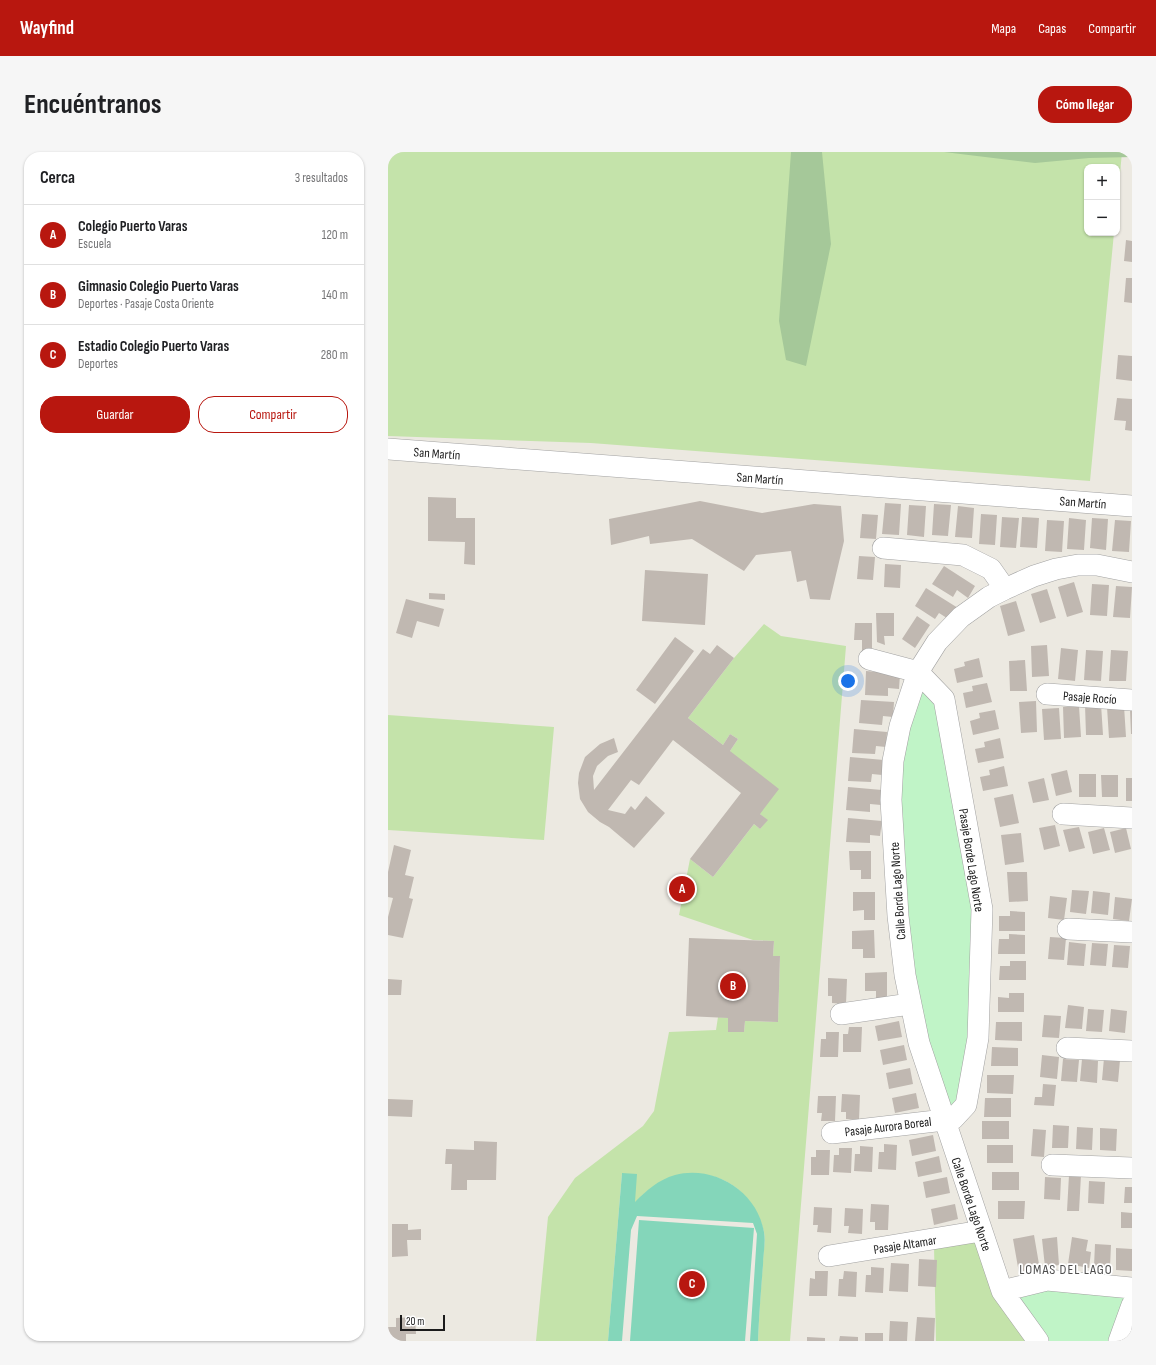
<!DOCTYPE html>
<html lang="es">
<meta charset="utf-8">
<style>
:root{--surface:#fff;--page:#f6f6f6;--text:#202124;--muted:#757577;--line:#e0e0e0;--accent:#b8170f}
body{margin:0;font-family:"Sofia Sans Condensed",sans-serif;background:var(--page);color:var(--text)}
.controls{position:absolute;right:12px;top:12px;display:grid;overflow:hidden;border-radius:8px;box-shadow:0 1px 3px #0004}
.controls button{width:36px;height:36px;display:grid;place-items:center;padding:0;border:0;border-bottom:1px solid var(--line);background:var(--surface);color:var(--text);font:20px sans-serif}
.scale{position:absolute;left:12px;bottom:10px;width:45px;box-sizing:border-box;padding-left:4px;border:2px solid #1b1b1b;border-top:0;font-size:11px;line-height:14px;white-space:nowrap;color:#1b1b1b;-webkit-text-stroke:3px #fff;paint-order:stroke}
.you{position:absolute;left:460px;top:529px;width:14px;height:14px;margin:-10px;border:3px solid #fff;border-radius:50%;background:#1a73e8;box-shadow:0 0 0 6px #1a73e833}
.badge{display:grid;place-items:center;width:26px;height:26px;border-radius:50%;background:var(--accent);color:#fff;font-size:13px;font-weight:700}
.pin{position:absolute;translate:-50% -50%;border:2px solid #fff;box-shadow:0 1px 4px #0006}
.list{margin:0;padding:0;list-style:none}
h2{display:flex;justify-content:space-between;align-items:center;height:52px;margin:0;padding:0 16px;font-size:17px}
h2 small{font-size:13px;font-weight:400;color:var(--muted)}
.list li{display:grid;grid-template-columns:26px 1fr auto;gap:12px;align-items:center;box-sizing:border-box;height:60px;padding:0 16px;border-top:1px solid var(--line)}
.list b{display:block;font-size:15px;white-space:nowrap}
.list p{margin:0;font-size:13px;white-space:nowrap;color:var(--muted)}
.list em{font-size:13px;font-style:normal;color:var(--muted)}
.actions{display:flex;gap:8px;padding:12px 16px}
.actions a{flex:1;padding:9px 0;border:1px solid var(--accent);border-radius:16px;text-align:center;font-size:14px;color:var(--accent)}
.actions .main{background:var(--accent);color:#fff}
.map{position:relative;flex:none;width:744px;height:1189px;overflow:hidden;border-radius:16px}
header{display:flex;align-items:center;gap:24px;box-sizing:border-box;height:56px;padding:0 20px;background:var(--accent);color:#fff}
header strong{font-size:19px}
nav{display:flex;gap:22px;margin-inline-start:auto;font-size:14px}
.intro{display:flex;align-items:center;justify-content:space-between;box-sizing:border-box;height:96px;padding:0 24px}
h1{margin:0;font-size:28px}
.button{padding:10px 18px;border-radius:16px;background:var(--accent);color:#fff;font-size:14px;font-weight:700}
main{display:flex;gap:24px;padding:0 24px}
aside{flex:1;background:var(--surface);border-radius:16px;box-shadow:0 1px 3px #0004}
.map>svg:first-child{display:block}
</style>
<header>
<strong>Wayfind</strong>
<nav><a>Mapa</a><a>Capas</a><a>Compartir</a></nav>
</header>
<div class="intro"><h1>Encuéntranos</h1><a class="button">Cómo llegar</a></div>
<main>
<aside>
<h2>Cerca<small>3 resultados</small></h2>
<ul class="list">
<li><span class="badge">A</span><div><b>Colegio Puerto Varas</b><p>Escuela</p></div><em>120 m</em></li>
<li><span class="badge">B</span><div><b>Gimnasio Colegio Puerto Varas</b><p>Deportes · Pasaje Costa Oriente</p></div><em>140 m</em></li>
<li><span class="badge">C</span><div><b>Estadio Colegio Puerto Varas</b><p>Deportes</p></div><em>280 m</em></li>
</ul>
<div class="actions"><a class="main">Guardar</a><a>Compartir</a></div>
</aside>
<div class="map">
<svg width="744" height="1189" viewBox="0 0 744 1189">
<rect width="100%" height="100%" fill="#ece9e1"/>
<path fill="#c4e3aa" d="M0,0h734l-5,54v-39h-30v66h27l-24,248 -499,-38 -203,-7z
M376,472l17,12 65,10 -56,695h-32c1,-26 3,-53 5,-79 0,-9 3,-21 1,-30 -16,-64 -87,-77 -129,-29l-13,-30 -14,168h-72l12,-124 27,-39 68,-52 11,-15 15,-79 47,-2 2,-13 10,1v14h16l1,-11 33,1 2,-66h-7l1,-15 -21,-1 -74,-25 11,-56 23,18 41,-53 6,5 7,-9 -7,-6 -30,-63 8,-12 -8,-5 -7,11 -35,-27 46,-60z
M0,563l166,12 -10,113 -156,-10z
M589,1085l54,104h-95l-2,-95z"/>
<path fill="#a5c899" d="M403,0h31l9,92 -25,122 -20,-6 -7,-39z
M556,0h188v5l-43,1 -54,5z"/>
<path fill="#c0f4c7" d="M533,528l19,22 37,208 -4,127 -23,87 -38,-129 -14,-236z
M660,1136l81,5 -19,48h-63l-36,-47z"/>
<path fill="#84d6ba" d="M234,1021l15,1 -2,28c12,-12 23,-22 40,-27 39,-10 82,16 89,57 2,10 -1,23 -1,33 -2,25 -4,51 -5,76h-8l7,-107 -4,-11 -116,-7 -6,14 -9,111h-14z
M251,1068l115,8 -9,113h-115z"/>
<path fill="#c0b8b1" d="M738,88l6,1v21l-8,-1z
M738,126h6v25l-8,-1z
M730,203l14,1v25l-16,-2z
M729,246l15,1v32l-7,-1 1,-9 -12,-1z
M40,345l28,1v20h19v47l-11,-1 1,-22 -37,-1z
M312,349l62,12 52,-9 27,2 3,35 -14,59 -20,-1 -4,-19 -9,2 -6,-31 -35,4 -12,16 -52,-32 -42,5 -1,-8 -38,9 -2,-26z
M497,351l16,1 -2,31 -17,-1z
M546,352l17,1 -3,31 -16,-1z
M521,353l17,1 -2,31 -17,-2z
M570,354l16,2 -2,30 -17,-1z
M474,362l16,1 -2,24 -16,-1z
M593,362l16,1 -2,30 -16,-1z
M614,365l17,1 -3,30 -16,-1z
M634,365l17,1 -2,30 -17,-1z
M681,366l17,2 -2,30 -17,-1z
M704,366l16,1 -2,31 -16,-2z
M659,368l17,1 -2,31 -17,-1z
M727,368l16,1 -2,31 -17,-1z
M471,404l16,1 -2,23 -16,-1z
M497,412l16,1 -1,23 -16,-1z
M556,414l31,20 -7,12 -11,-8 -4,7 -21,-13z
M257,418l63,4 -3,51 -63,-4z
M686,430l9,30 -16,5 -9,-30z
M704,432l17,1 -2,31 -17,-1z
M728,434l16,1 -2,31 -17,-1z
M538,436l32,20 -8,12 -11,-7 -4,6 -20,-13z
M659,437l9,29 -16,5 -9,-29z
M41,441l16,1v6l-16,-1z
M18,447l38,10 -5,18 -22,-6 -5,17 -16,-5z
M628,449l9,30 -17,5 -8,-30z
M488,461h18v23h-10l1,9 -8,-3z
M529,464l13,9 -15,23 -13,-9z
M467,471h17v30h-10v-13h-8z
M287,485l19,14 -39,53 -19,-14z
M329,493l17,13 -46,60 35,27 7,-11 8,5 -8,12 49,38 -19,25 8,6 -8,9 -6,-5 -41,53 -23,-18 51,-66 -68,-53 -34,45 -8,-5 -23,30 17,4 6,-8 4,4 11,-14 19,17 -31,35 -25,-21 -9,-5 -12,-10 -8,-13 -2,-16 1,-10 6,-16 15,-13 14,-6 4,14 -10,4 -11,10 -4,10 1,14 109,-141 7,5z
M659,493l2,31 -17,1 -1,-31z
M673,496l17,2 -3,31 -17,-2z
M698,498l17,1 -2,30 -17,-1z
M723,498l17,1 -2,30h-17z
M591,506l4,19 -26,6 -3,-14 11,-3 -1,-4z
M637,508l2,31h-17l-1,-30z
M478,519l34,3 -1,15 -11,-1v8l-23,-1z
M599,531l5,19 -26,6 -3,-15 10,-2 -1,-5z
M473,548l33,2 -1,15 -10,-1 -1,9 -23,-2z
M648,549l1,31 -16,1 -2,-31z
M713,552l2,31h-17l-1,-30z
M691,554l2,31 -17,1 -1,-31z
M736,554l2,31 -17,1 -2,-31z
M671,556l2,31 -17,1 -2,-31z
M607,558l4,19 -26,6 -3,-14 10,-3 -1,-5z
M742,558h2v24h-1z
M466,577l33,3 -1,15 -10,-1 -1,8 -23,-1z
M612,586l4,20 -26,5 -3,-14 10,-2 -1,-5z
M462,605l34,3 -2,15 -10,-1 -1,8 -23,-1z
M616,614l4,20 -25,5 -3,-14 10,-2 -1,-5z
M679,618l5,22 -16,4 -5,-22z
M691,622h17v23h-17z
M713,623h17v22h-16z
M656,626l5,22 -16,3 -5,-21z
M738,626h6v23h-6z
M460,635l34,3 -1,15 -11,-1v8l-24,-2z
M625,642l6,29 -19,4 -6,-29z
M460,666l34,3 -2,15 -10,-1v8l-24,-1z
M667,673l5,21 -16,4 -5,-22z
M691,675l6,21 -16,4 -6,-22z
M716,676l6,22 -17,4 -5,-22z
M738,676l5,21 -16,4 -5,-21z
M633,681l3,29 -19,3 -4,-30z
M6,693l17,5 -6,25 9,2 -5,21 4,1 -10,39 -15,-3v-18l5,-19 -5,-1v-25z
M461,699h22v28h-10v-9h-11z
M619,720h20l1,29 -19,1z
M684,738l17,1 -3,23 -16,-2z
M705,739l17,2 -2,22 -17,-2z
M465,740h22v28h-11v-10l-11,1z
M662,744l17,2 -3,22 -16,-2z
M727,745l17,2 -3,22 -16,-2z
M622,759l15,1v19h-26v-15h11z
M486,778l1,28h-12v-9h-11v-18z
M621,782l16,1v19h-27l1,-15h10z
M662,785l16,1 -2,22 -16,-1z
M301,786l85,3 -1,15h7l-2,66 -33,-1 -1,11h-16v-14l-42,-2z
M681,790l17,2 -2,22 -17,-1z
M704,791l16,1 -2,22 -16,-1z
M726,793l16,1 -2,22 -16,-1z
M622,809h16v19h-27l1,-14h10z
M499,820v28h-11v-9h-11v-18z
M440,826l19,1 -1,25 -14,-1v-7h-4z
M0,827l14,1 -1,15h-13z
M621,841h15v19h-26v-15l11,1z
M680,853l16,2 -2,22 -17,-1z
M700,857l16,1 -2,22 -16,-1z
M723,857l16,2 -2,22 -16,-2z
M656,863l17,1 -2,22 -17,-1z
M511,869l3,16 -24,4 -3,-15z
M608,870h26v19l-27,-1z
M461,875h13l-1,25h-18v-18h5z
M438,880h13l-1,25h-18l1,-18h5z
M516,893l3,15 -24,5 -3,-15z
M604,895l26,1v18h-27z
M654,903l17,2 -2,22 -17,-2z
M716,906l16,2 -2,22 -16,-2z
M675,907l16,1 -2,22 -16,-1z
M694,907l16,2 -1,22 -17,-2z
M522,916l3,16 -24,5 -3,-16z
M599,923h27l-1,19 -26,-1z
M655,932l13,1 -2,21 -20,-1 1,-8h7z
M528,941l3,15 -24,5 -3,-15z
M454,942l18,1 -1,25 -13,-1v-7h-5z
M430,944h18l-1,25h-14l1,-8h-5z
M597,946h26v19h-27z
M0,947l25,1 -1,17 -24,-1z
M594,969h27v18h-27z
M665,973l16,1 -1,22h-16z
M689,975l16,1 -1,22 -16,-1z
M712,976l17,1 -1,22 -16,-1z
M645,977l13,1 -2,27 -13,-1z
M545,983l3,16 -24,5 -3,-16z
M86,989l23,1 -1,38h-29v10h-16l1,-26h-7l1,-15 28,1z
M496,992l13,1 -1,25 -18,-1 1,-17h5z
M599,993h26v18h-26z
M472,994l13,1 -1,25 -18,-1 1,-17h5z
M451,996h13l-1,25 -18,-1 1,-17h5z
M428,998h14l-1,25h-18v-18h5z
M551,1004l3,16 -24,5 -3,-15z
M604,1020h27v18h-27z
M681,1023h12l-2,36h-12z
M559,1025l3,16 -24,5 -3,-16z
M657,1025l16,1 -1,22 -16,-1z
M701,1029l16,1 -1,22 -16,-1z
M737,1035h7v16h-8z
M610,1049h27l-1,18h-26z
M483,1052l18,1 -1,25h-13v-8h-5z
M567,1052l3,15 -24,6 -3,-16z
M426,1055l18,1 -1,25 -14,-1 1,-7h-5z
M457,1056l18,1 -1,25 -14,-1 1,-7h-5z
M733,1060l11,1v15h-11z
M4,1072h16v6l13,-1v11h-14l1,16 -16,1z
M646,1083l6,35 -21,3 -6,-34z
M669,1085l2,28 -14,2 -3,-28z
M684,1085l16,3 -2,11 5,1 -2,16 -21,-4z
M707,1092l16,1 -1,22 -16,-1z
M728,1096l16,1v22l-16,-1z
M531,1107l18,1 -1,27 -18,-1z
M503,1111l18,1 -1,28 -19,-1z
M483,1115l13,1 -1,25 -18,-1 1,-17h5z
M427,1119h13l-1,25h-18l1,-18 5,1z
M456,1119l13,1 -1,25 -18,-1 1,-17h4z
M27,1165l1,17h-10v7h-18v-14h8v-9z
M529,1165l18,1 -1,23h-19z
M502,1169l18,1 -1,19h-18z
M477,1181h18v8h-18z
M452,1184l18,1v4h-19z
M419,1185l18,1v3h-18z"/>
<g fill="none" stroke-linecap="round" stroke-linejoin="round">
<g stroke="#a2a2a2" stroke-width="22">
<path id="minor" d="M0,297l744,57
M495,396l80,7 28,14 14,20
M659,542l85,6
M675,662l69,4
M680,777l64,3
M453,862l69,-10
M679,896l65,3
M444,981l121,-14 13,-14 12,-67 4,-129 -38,-210 -26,-27 -49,-13
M664,1013l80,3
M441,1104l152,-25
M614,1139l45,-11 85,8
M650,1189l-36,-50 -83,-248 -14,-68 -7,-59 -7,-116 2,-39 7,-35 18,-54 19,-30 24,-25 28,-20 16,-8 29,-13 22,-7 22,-4h19l35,7
M731,1189l13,-36"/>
</g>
<use href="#minor" stroke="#fff" stroke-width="21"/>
</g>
<g text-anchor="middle" stroke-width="3.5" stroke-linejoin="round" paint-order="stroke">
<g font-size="13" fill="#1b1b1b" stroke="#fff">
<text transform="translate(49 301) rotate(4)" y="5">San Martín</text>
<text transform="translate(372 326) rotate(4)" y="5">San Martín</text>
<text transform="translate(695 350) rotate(4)" y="5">San Martín</text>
<text transform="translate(702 545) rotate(4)" y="5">Pasaje Rocío</text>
<text transform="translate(584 708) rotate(81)" y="5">Pasaje Borde Lago Norte</text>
<text transform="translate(509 739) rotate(-94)" y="5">Calle Borde Lago Norte</text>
<text transform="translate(500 974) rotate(-7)" y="5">Pasaje Aurora Boreal</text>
<text transform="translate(584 1052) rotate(71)" y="5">Calle Borde Lago Norte</text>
<text transform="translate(517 1092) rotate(-9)" y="5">Pasaje Altamar</text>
</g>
<g font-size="14" letter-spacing="1" fill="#4e4e4e" stroke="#fff">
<text x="678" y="1122">LOMAS DEL LAGO</text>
</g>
</g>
</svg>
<div class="controls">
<button>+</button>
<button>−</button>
</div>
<div class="scale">20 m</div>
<div class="you"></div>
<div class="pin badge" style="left:294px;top:737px">A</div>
<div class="pin badge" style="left:345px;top:834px">B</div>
<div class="pin badge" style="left:304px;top:1132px">C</div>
</div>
</main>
